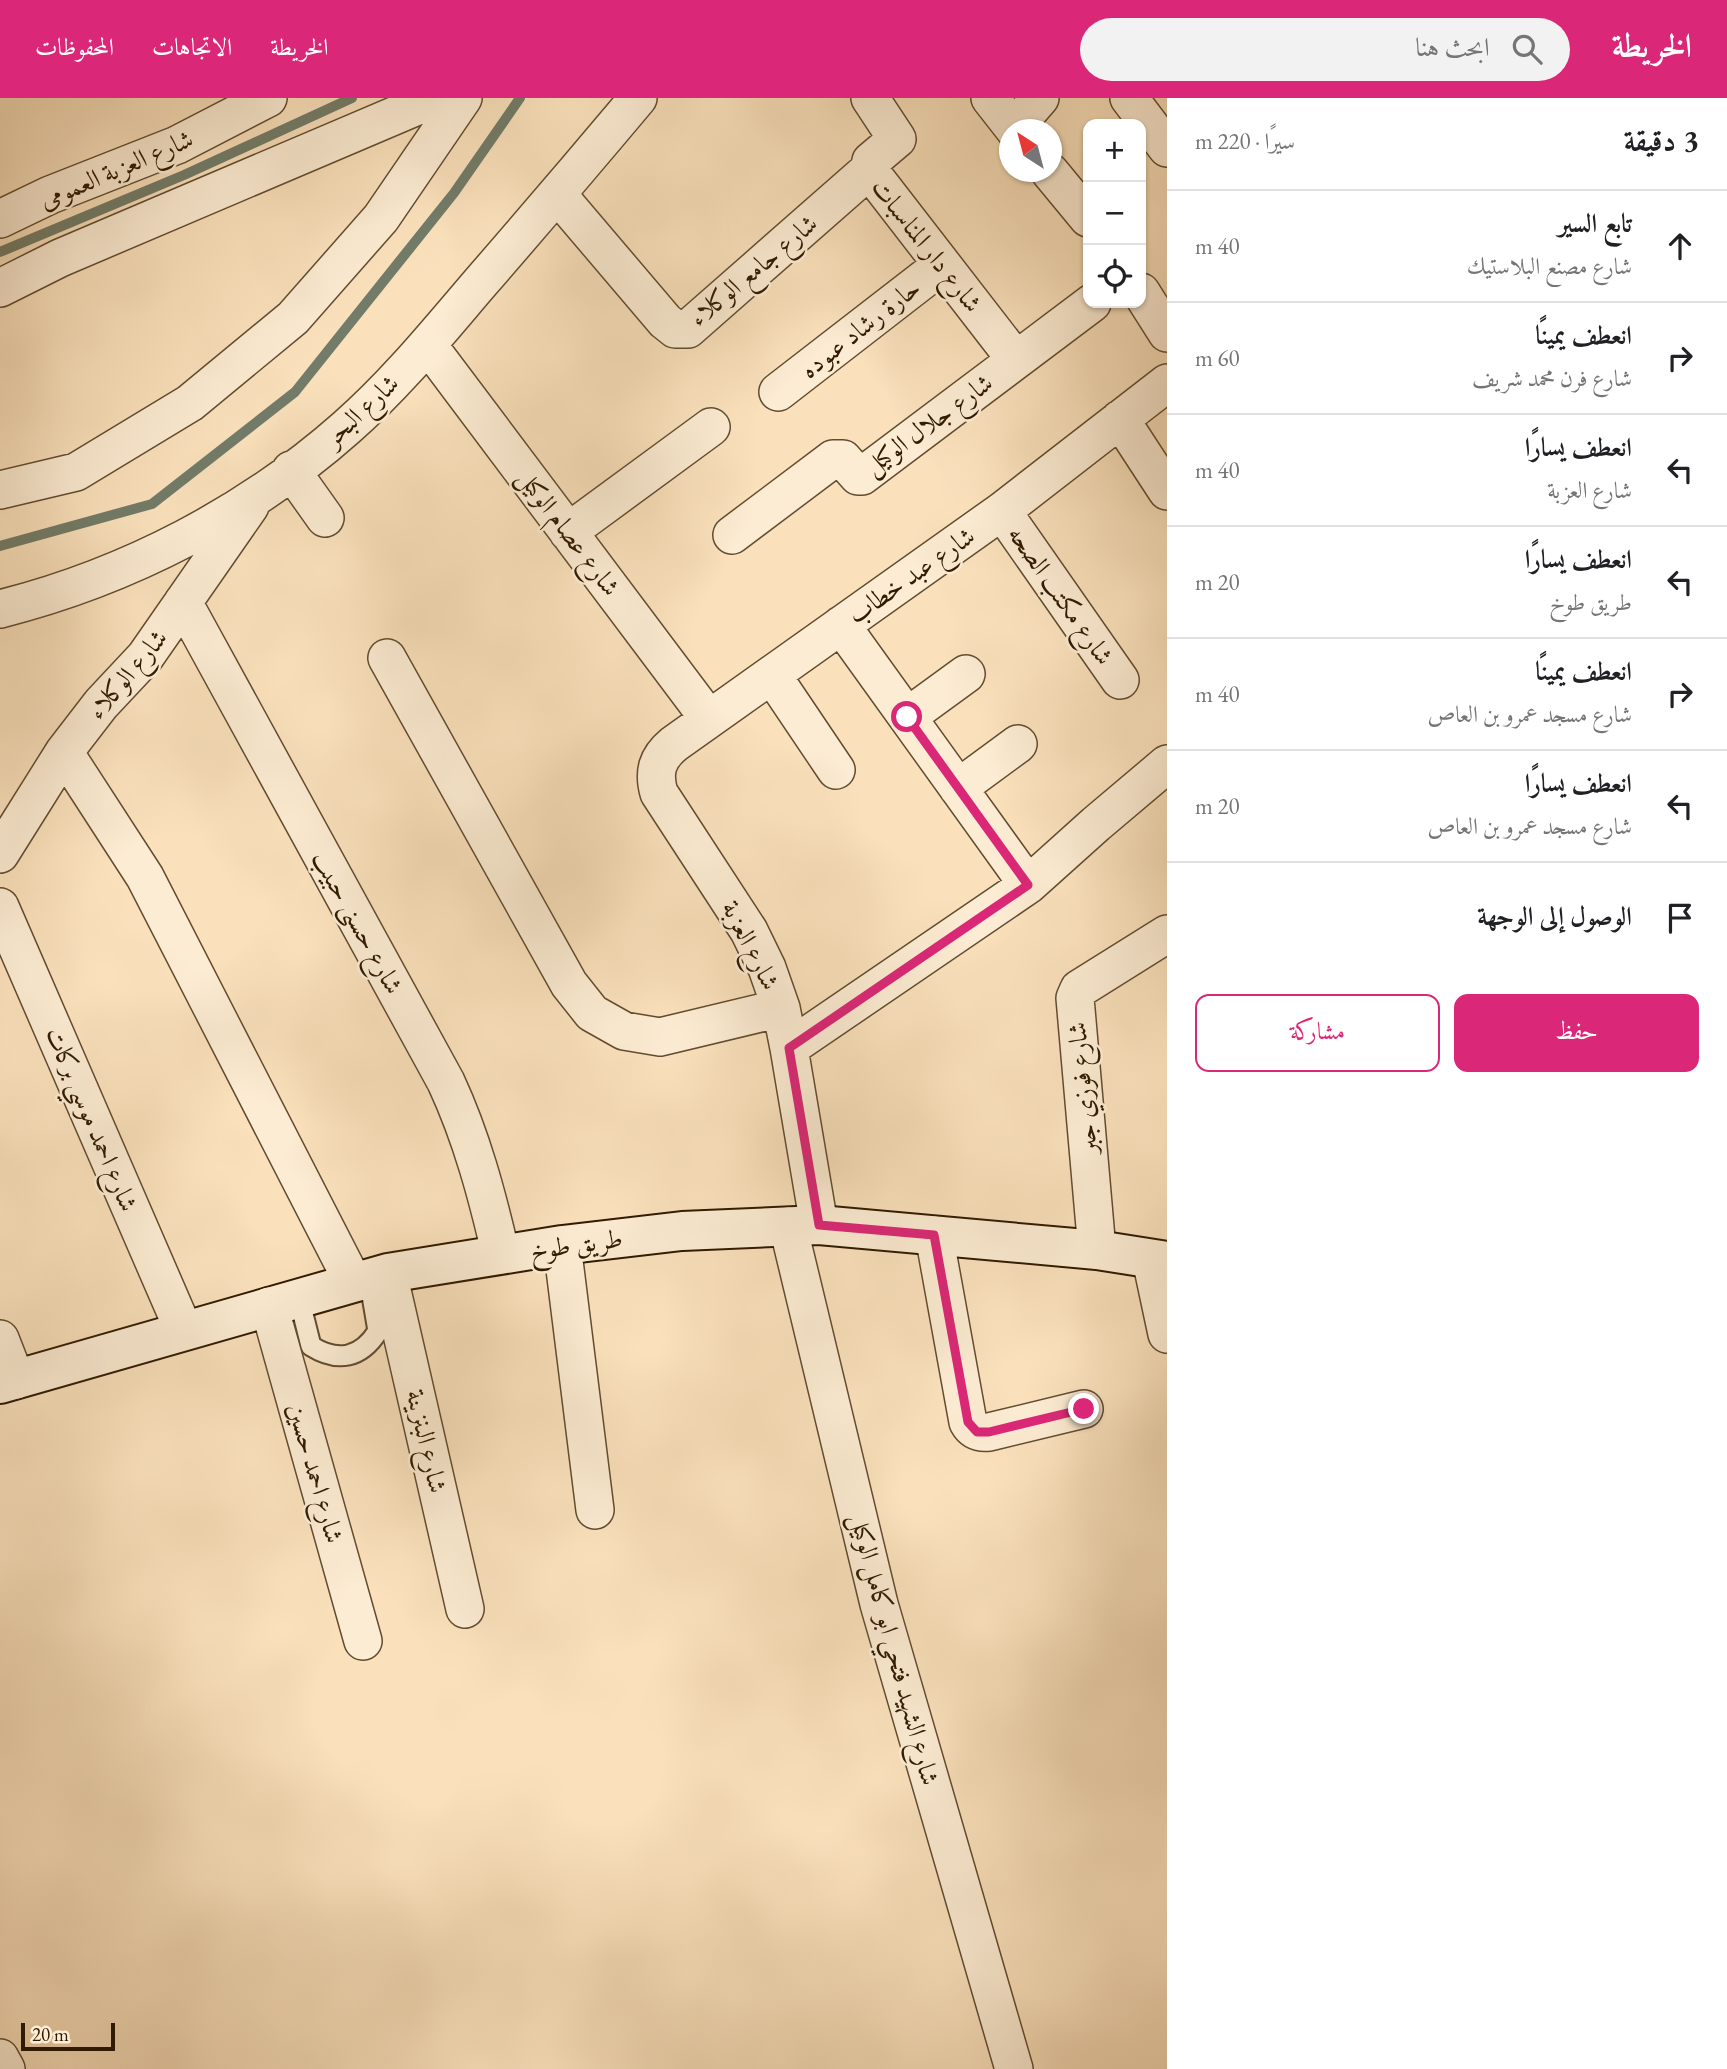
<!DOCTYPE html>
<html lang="ar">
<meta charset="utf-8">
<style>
:root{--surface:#fff;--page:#f2f2f2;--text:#202124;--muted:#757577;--line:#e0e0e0;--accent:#db2777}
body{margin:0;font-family:"EB Garamond",Amiri,serif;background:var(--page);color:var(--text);direction:rtl}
.controls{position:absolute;right:21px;top:21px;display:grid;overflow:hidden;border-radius:14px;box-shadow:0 2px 5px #0004}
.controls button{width:63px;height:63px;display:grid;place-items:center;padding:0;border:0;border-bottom:2px solid var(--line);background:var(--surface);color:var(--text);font:35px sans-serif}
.compass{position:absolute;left:999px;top:21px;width:63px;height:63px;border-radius:50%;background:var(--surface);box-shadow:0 2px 5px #0004;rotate:324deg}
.scale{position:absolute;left:21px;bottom:18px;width:94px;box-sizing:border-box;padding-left:7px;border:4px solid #301a01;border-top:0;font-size:19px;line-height:24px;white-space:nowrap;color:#301a01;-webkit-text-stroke:5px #fcecd3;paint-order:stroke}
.stop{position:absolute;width:21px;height:21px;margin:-16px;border:5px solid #db2777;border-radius:50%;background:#fff}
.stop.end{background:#db2777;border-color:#fff;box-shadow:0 2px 7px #0008}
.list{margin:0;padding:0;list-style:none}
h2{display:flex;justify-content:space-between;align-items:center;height:91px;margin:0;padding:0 28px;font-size:30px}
h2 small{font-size:23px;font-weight:400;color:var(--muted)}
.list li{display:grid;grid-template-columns:46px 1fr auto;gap:21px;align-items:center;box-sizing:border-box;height:112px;padding:0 28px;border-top:2px solid var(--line)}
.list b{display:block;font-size:26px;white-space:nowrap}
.list p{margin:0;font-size:23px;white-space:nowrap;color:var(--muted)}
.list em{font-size:23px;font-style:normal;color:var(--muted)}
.actions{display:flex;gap:14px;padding:21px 28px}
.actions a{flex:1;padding:16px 0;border:2px solid var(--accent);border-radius:14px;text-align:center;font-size:24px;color:var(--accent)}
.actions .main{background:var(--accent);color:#fff}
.icon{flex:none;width:38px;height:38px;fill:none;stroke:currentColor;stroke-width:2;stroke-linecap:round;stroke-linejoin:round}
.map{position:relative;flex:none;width:1167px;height:1971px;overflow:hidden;direction:ltr}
header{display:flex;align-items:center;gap:42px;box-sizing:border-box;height:98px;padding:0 35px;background:var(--accent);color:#fff}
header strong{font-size:33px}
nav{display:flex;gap:38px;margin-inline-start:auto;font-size:24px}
.search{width:490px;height:63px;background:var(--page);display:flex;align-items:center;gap:18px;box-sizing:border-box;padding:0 24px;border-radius:38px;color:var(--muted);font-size:26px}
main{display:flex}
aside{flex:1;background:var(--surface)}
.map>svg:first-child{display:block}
</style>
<header>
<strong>الخريطة</strong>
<div class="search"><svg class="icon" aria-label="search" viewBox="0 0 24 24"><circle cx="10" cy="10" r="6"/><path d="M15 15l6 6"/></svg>ابحث هنا</div>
<nav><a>الخريطة</a><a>الاتجاهات</a><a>المحفوظات</a></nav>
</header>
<main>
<aside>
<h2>3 دقيقة<small>سيرًا · 220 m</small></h2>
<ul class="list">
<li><svg class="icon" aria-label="ahead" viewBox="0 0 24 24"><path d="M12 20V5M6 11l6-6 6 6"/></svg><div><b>تابع السير</b><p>شارع مصنع البلاستيك</p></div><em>40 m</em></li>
<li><svg class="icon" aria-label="right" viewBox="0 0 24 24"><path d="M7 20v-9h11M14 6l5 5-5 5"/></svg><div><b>انعطف يمينًا</b><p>شارع فرن محمد شريف</p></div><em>60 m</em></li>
<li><svg class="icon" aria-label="left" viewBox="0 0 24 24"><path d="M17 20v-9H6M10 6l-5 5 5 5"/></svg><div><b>انعطف يسارًا</b><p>شارع العزبة</p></div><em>40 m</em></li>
<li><svg class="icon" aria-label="left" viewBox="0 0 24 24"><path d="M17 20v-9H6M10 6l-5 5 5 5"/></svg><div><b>انعطف يسارًا</b><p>طريق طوخ</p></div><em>20 m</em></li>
<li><svg class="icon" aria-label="right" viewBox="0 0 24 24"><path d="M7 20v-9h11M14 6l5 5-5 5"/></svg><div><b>انعطف يمينًا</b><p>شارع مسجد عمرو بن العاص</p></div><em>40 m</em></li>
<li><svg class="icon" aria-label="left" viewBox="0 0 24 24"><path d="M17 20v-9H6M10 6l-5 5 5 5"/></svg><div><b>انعطف يسارًا</b><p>شارع مسجد عمرو بن العاص</p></div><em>20 m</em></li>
<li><svg class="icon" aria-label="arrive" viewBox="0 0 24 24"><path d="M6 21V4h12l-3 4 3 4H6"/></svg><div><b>الوصول إلى الوجهة</b></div></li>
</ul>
<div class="actions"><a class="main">حفظ</a><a>مشاركة</a></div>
</aside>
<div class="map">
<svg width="1167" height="1971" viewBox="0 0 1167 1971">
<rect width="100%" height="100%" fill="#fae1bc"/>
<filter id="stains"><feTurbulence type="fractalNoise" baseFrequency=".00286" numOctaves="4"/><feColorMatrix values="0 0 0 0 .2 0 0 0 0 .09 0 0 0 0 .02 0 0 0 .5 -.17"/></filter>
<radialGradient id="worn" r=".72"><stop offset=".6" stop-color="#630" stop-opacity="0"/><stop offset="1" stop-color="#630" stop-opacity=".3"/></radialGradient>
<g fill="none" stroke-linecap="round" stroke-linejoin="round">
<path stroke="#727c69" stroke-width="10" d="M0,154l184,-77 168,-77
M0,448l152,-42 143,-112 159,-199 66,-95"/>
<g stroke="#624c30" stroke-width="23">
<path id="service" d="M299,1200l12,48c27,17 50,12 67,-15l-9,-53"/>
</g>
<g stroke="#624c30" stroke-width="40">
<path id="minor" d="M870,0l27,41 -26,22 -2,9 147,190
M990,0l25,32
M1129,0l38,50
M1014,30l26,-30
M1050,74l38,46
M557,96l108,127 10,8h13l181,-159
M0,121l50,-24 127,-50 91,-47
M0,190l60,-30 376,-160
M1141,194l26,41
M428,247l281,374
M778,294l164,-127
M1120,321l47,72
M291,372l34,48
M0,392l76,-18 114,-69 103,-85 88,-100 82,-120
M1002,413l118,169
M568,434l143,-105
M732,437l101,-76h10l15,17h4l230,-173
M183,504l263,480c26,56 41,113 55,173
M0,511c127,-32 249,-95 347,-182 49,-43 91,-95 133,-144 53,-61 106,-123 158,-185
M841,527l187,260
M387,560l182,326 23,29 32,18 36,6 121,-29
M772,577l64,95
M907,619l59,-43
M64,654l81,125 208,405
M958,690l60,-44
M0,756l64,-102 37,-48 44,-47 105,-151
M0,809l184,424
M789,950l239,-163 68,-61 71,-60
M819,1127l-30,-177 -8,-40 -14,-40 -18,-37 -90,-138c-6,-21 -2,-35 15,-49l328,-233 165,-128
M788,1128l91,378 135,465
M934,1137l34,187c5,9 11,11 21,10l95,-23
M562,1147l33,265
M1097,1152l-22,-252 4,-9 88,-55
M1151,1161l16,75
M388,1175l77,336
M269,1208l94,335
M0,1241l16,41
M0,1960l6,11"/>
</g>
<g stroke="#301a01" stroke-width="42">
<path id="secondary" d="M0,1286l388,-111 174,-28 120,-14 137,-6 278,25 70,11"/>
</g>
<use href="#service" stroke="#fcecd3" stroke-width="19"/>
<use href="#minor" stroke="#fcecd3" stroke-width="37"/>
<use href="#secondary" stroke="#fcecd3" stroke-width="38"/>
</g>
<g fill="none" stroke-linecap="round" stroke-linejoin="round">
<path stroke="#db2777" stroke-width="9" d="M907,619l121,168 -239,163 30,177 115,10 34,187 9,10h12l95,-23"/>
</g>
<g text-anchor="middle" stroke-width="5" stroke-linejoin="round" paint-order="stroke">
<g font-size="26" fill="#301a01" stroke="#fcecd3">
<text transform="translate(116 71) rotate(-23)" y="9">شارع العزبة العمومى</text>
<text transform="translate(927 147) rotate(52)" y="9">شارع دار المناسبات</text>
<text transform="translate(753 172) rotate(-40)" y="9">شارع جامع الوكلاء</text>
<text transform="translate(860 230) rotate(-38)" y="9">حارة رشاد عبوده</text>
<text transform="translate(361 312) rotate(-43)" y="9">شارع البحر</text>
<text transform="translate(928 326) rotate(-36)" y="9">شارع جلال الوكيل</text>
<text transform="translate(569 434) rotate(53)" y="9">شارع عصام الوكيل</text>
<text transform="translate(911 477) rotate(-35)" y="9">شارع عبد خطاب</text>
<text transform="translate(1061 497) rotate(55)" y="9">شارع مكتب الصحه</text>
<text transform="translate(127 576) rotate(-50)" y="9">شارع الوكلاء</text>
<text transform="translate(358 824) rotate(61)" y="9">شارع حسنى حبيب</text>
<text transform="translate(751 847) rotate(63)" y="9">شارع العزبة</text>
<text transform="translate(1082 990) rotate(-95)" y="9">شارع فوزي جبر</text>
<text transform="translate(92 1021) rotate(67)" y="9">شارع احمد موسي بركات</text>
<text transform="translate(576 1146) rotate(-8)" y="9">طريق طوخ</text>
<text transform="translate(427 1343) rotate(77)" y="9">شارع البنزينة</text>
<text transform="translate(316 1375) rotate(74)" y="9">شارع احمد حسين</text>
<text transform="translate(895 1551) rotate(75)" y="9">شارع الشهيد فتحي ابو كامل الوكيل</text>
</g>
</g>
<rect width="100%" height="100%" filter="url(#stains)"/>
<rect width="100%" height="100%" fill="url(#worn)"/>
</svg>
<div class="controls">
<button>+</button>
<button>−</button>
<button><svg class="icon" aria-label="locate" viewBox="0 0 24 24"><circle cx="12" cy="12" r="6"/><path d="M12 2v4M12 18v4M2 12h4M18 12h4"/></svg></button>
</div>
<svg class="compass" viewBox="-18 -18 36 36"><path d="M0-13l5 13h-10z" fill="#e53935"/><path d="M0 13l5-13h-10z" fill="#757577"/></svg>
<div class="scale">20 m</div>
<div class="stop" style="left:907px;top:619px"></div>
<div class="stop end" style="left:1084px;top:1311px"></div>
</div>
</main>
